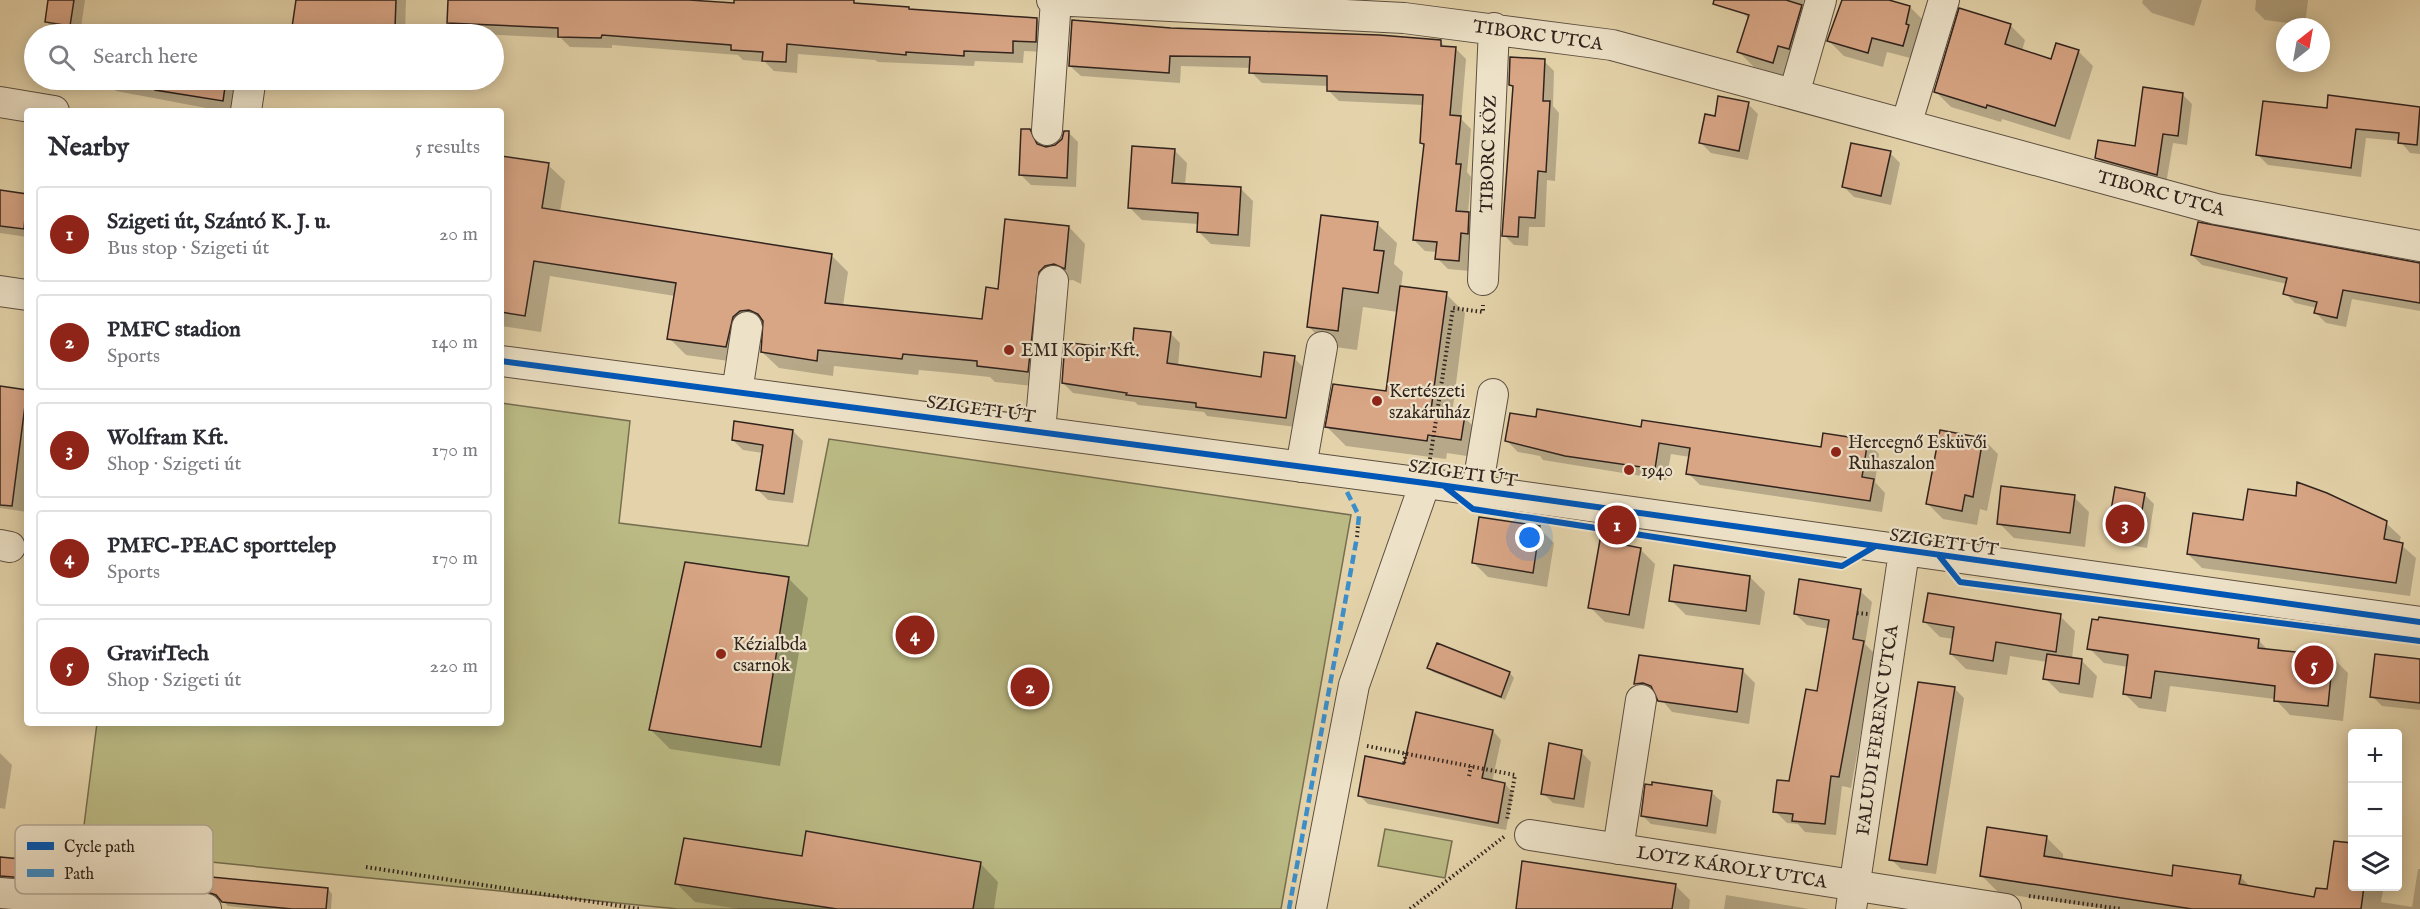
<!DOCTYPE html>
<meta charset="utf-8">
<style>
:root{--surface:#fff;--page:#f2f2f3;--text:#2b2b33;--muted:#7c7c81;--line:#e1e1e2;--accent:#8f2418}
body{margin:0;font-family:"IM FELL English",serif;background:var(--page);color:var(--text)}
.controls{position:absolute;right:18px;bottom:18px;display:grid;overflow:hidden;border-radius:6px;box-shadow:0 3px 15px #0003}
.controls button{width:54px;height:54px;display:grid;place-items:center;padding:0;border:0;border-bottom:2px solid var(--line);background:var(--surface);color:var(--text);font:30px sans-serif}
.compass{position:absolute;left:2276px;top:18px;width:54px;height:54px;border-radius:50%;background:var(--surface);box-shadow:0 3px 15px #0003;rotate:31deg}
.you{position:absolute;left:1530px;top:538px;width:21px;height:21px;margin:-15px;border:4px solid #fff;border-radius:50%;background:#1a73e8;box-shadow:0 0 0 9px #1a73e833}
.badge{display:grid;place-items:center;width:39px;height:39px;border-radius:50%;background:var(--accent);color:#fff;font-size:20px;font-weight:700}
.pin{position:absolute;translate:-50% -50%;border:3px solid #fff;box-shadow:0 2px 6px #0006}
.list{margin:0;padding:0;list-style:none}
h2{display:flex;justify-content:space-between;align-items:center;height:78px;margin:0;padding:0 24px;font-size:26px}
h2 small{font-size:20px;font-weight:400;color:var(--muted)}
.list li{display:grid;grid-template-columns:39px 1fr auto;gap:18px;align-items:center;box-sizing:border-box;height:96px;margin:0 12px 12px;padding:0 12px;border:2px solid var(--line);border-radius:6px}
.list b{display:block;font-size:22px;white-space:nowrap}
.list p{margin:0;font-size:20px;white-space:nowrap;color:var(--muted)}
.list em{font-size:20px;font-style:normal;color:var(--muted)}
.icon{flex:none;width:33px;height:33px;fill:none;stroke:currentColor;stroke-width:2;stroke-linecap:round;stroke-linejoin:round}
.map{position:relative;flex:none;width:2420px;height:909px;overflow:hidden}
.search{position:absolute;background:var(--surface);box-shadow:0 3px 15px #0003;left:24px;top:24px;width:480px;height:66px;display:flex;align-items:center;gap:15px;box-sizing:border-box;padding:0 21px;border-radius:33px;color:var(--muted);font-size:22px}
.panel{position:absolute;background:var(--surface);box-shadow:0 3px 15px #0003;left:24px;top:108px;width:480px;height:618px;border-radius:6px}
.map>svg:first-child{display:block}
</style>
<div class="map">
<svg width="2420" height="909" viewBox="0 0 2420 909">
<rect width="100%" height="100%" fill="#e4d3aa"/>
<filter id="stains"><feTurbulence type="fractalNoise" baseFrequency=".00333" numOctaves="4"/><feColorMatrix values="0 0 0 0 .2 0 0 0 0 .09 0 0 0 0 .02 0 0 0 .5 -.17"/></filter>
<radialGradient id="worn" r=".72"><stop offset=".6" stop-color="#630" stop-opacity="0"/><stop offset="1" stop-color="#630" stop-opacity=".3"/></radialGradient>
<path fill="#bbba84" stroke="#766e50" stroke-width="1.5" d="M501,403l129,18 -11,102 189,23 21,-107 522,76 -70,394h-603l-597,-60 16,-126h404z
M1385,829l67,12 -7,37 -67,-12z"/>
<path fill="#0003" d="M50,0h35l-5,34 -23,-2 -10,-10z
M297,0h109l-1,34h-113z
M449,0h220l66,5v-5h118v2l58,9 126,8 11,11 -2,22 -22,-1 -1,12 -48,-2 -1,5 -96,-4 -3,-2 -77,-6 -1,19 -23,-2 -9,-9 -22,-2 -5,-5 -126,-10v3l-42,-1 -9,-9 -102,-5 -11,-10z
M1747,0h57l-2,7 14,14 -28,56 -34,-10 -15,-15 10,-33 -6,-6z
M1843,0h40l27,7 15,15 -7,38 -31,-8 -4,15 -39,-11 -15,-15z
M2143,0h59l-8,26 -42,-13 -10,-10z
M2256,0h52l-3,25 -40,-5 -10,-10z
M2010,25l15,15 -3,11 30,9 26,-9 15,15 -23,74 -68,-21 -1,3 -50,-15 -15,-15z
M1171,29l270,13 5,6h9l11,11 -5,60 10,10 -4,43 4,5 -3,36 11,12 -9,46 -22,-2 -11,-11v-6l-12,-1 -11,-11 11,-94 -3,-3 2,-38 -85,-4 -11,-11v-4l-66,-3 -11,-11v-4l-70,-2 -1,17 -99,-7 -11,-10z
M1544,61l10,10 -1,35 6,7 -4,68 -8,-1 -2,47h-16l-1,19 -14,-1 -10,-10 10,-146 -4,-4z
M104,80h137l-5,31h-14l-106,-20z
M2182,94l10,10 -5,41 -14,-2 -7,41 -59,-16 -10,-10 39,-10z
M2362,103l58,5v46l-10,-1 -10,-12 -34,-3 -5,39 -93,-12 -10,-10 70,-45z
M1748,104l10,10 -10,46 -37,-7 -10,-10 15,-25z
M1029,130l18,19 15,-8 6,-9 10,10 -2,45 -45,-2 -10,-10z
M1174,150l13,13 -2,22 55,3 13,13 -3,46 -39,-3 -13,-13v-7l-56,-4 -12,-12z
M1890,153l10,10 -9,42 -37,-8 -10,-10z
M501,158l47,7 17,16 -5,31 272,44 16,16 -5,34 141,15 15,-31 70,-63 16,17 -4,40 -8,-4 -10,1 -19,106 -49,-5 -5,-5 -49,-5 -22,-2 -1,5 -84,-9 -1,10 -54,-8 -17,-16 2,-26 -7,1 -14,36 -57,-8 -17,-17 6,-42 -125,-20 -9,56 -40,-6z
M0,192l27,4v41l-27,-4z
M1377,224l20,19 -3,21 9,8 -2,16 45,6 19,19 -13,102 12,2 19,19 -3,22 -33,-5 -1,6 -100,-13 -19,-19 60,-35 11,-80 -35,-5 -6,43 -29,-4 -20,-20z
M2192,255l228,10v46l-68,-12 -6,28 -20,-4 -10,-10 1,-5 -22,-5 -10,-10 2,-9 -85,-19z
M1170,333l10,10 -2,23 84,12 32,-20 10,10 -8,59 -89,-11 -3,-4 -66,-7 -3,-3 -62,-9 -10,-10 70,-30z
M0,387l27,4v121l-27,-4z
M1642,429l180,20 45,-7 12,12 -4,28 10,11 -3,19 -182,-27 -12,-12 2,-16 -19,-3 -5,26 -123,-20 -3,-4 -22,-4 -12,-12z
M793,431l10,10 -10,62 -25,-3 -10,-10 5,-37 -20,-3 -10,-10z
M1983,439l15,15 -11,57 -7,-2 -3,16 -34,-6 -15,-15z
M2144,494l10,10 -7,44 -29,-5 -10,-10z
M2074,497l15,15 -4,35 -71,-9 -15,-15z
M2245,522l141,1 15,14 -2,6 17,15 -6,38 -208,-28 -14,-14z
M1539,528l15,15 -7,44 -59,-10 -15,-15z
M1640,549l15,15 -11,65 -39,-7 -15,-15z
M1750,577l15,15 -5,33 -74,-10 -15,-15z
M788,578l20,20 -28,168 -110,-17 -19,-19z
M1860,591l12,11 -7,42 10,10 -24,134 -9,-2 -6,49 -31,-3 -7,-8 -11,-1 -12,-12 15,-28 28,-90 11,-64 -22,-4 -12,-11z
M2060,616l15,15 -3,28 10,2 15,15 -4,22 -33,-5 -15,-15 2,-16 -37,-6 -3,19 -41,-6 -15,-15 3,-15 -14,-2 -15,-15z
M2258,640l11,11 64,7 15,15 -5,48 -53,-6 -15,-16 -105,-13 -4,26 -27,-4 -15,-15 4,-26 -24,-4 -15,-15z
M2420,661v49l-38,-4 -10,-10z
M1429,667l81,6 4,5 -9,22 -72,-28z
M1743,671l12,12 -6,41 -77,-12 -15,-18 -9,2 -12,-12z
M1954,688l10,10 -28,176 -35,-5 -10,-10z
M1493,731l8,9 -9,42 13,2 8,9 -7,37 -138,-26 -9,-9 46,-30z
M1581,752l10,10 -7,46 -31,-5 -10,-10z
M0,753l12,12 -7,44 -5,-1z
M1712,793l9,8 -5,33 -65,-10 -9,-9z
M2046,837l17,17v6l110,18 67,-2 11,12 65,11 12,-8 8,-49 16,3v41h32l-3,16 31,5 6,-38h2v40h-314l-107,-16 -17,-17z
M0,858l328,31 4,5 -1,15h-76l-27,-3 -7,-7 -8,-3 -206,-16 -7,2z
M980,863l18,19 -4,27h-255l-44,-7 -18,-18z
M1675,885l15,15 -1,9h-172z
M1726,895l83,14h-85z"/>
<path fill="#d8a585" stroke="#30231d" stroke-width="1.5" d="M48,0h26l-4,26 -25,-4z
M296,0h100l-1,28 -66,-3 -2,9h-36z
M448,0h241l45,3v-3h120v3l55,4v2l128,9 -1,24 -23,-1v12l-49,-2v5l-58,-4v3l-119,-11 -1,18 -24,-1 1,-9 -32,-2v-5l-129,-10 -1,3 -43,-1v-9l-111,-5z
M1714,0h72l16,5 -13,44 -11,-3 -5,17 -36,-11 12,-37 -36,-11z
M1842,0h47l21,6 -4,18 3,1 -6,21 -31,-8 -4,15 -41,-12z
M1959,8l52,16 -6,20 46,15 5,-16 23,7 -24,76 -68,-21 -1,3 -52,-16z
M1072,20l99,8 208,7 62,5v6l15,1 -6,68 11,1 -5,48h5l-5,47 13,1 -1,22 -7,-1 -2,28 -24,-2 2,-17 -24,-2 11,-96 -4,-1 3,-48 -96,-4v-15l-78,-3 1,-16 -80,-1 -1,17 -100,-7z
M1510,57l35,2 -2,42h7l-4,71 -8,-1 -3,47 -16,-1 -1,20 -16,-1 11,-150 -4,-1z
M156,80h70l-3,21 -68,-11z
M2143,87l40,6 -5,43 -15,-2 -6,41 -62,-17 3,-18 37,6z
M2328,95l92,12 -3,38 -19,-2 1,-10 -43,-4 -5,39 -95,-13 7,-54 64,7z
M1718,96l31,6 -10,49 -40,-8 6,-29 10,2z
M1021,129h9l7,15 9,3 9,-2 7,-6 2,-8h5l-2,47 -48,-3z
M1851,143l40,8 -10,45 -39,-9z
M1132,146l43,3 -3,34 69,4 -3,48 -41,-3 1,-19 -70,-5z
M501,156l48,7 -7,45 290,46 -7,49 157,16 4,-32 12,2 7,-70 64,7 -4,43 -11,-5 -9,2 -6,6 -11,100 -51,-6v-5l-54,-5 -20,-2 -1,5 -84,-9 -1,11 -56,-9 2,-31 -5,-7 -9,-4 -9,1 -7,6 -7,30 -59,-8 9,-56 -142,-22 -9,55 -24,-4z
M0,190l27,4 -3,35 -24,-3z
M1321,215l57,7 -4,28 10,1 -6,42 -35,-5 -5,43 -31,-4z
M2198,222l222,41v40l-77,-13 -6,28 -23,-5 3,-11 -34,-8 4,-16 -96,-23z
M1400,286l47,6 -16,118 34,5 -4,25 -33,-5 -1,6 -102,-14 8,-43 53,7z
M1134,328l37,4 -4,31 94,14 3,-25 31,4 -9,62 -90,-11v-4l-70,-8 1,-2 -65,-10 3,-41 67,9z
M0,386l27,4 -15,116 -12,-1z
M1537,409l104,18 1,-7 179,27 2,-14 45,7 -6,37 12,2 -4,22 -184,-27 4,-26 -31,-5 -4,26 -90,-13 -60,-15 5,-28 26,4z
M734,421l59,9 -9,64 -28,-4 7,-45 -31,-5z
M1940,430l43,8 -10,59 -8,-2 -3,16 -36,-7z
M2297,482l30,11 60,28 -3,18 19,4 -7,40 -209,-29 6,-41 50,7 5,-31 48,7z
M2001,486l74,9 -5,38 -73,-9z
M2115,487l30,6 -8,46 -30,-5z
M1479,517l61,9 -7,47 -61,-10z
M1600,540l41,8 -12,67 -41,-7z
M685,562l104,15 -28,170 -112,-17z
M1674,565l76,11 -4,35 -77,-10z
M1799,579l62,10 -8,50 11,2 -25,136 -8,-1 -6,48 -33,-3 1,-7 -20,-2 4,-32 12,1 17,-92 11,2 12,-71 -35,-6z
M1928,593l133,21 -5,38 -60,-10 -3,19 -43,-7 4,-27 -31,-5z
M2099,617l160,22 -1,9 75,8 -5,50 -54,-5 1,-15 -120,-15 -4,27 -28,-4 5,-39 -41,-6 5,-30 6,1z
M1437,643l73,29 -9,25 -74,-29z
M2047,654l35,5 -3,25 -36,-5z
M2375,654l45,5v44l-50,-6z
M1639,655l104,14 -6,43 -79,-11 -7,-15 -8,-3 -9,1z
M1918,682l37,5 -28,178 -38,-5z
M1416,712l77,18 -11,48 23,5 -7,40 -140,-27 7,-40 39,8z
M1549,743l33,7 -8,49 -33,-5z
M1652,782l60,9 -5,35 -66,-10 4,-32 7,1z
M1987,827l60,9 -3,20 128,20 1,-11 68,10 -2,9 75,13 2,-9 11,1 7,-48 18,2v43h12l-3,23h-169l-212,-33z
M806,831l175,31 -8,47h-136l-162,-25 9,-46 118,18z
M0,857l328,31 -2,21h-34l-70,-7 -6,-7 -9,-3 -207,-16z
M1522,861l154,23 -4,25h-156z"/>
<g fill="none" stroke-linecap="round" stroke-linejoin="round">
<g stroke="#5d4f40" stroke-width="32">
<path id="minor" d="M1052,0l352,18 208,27 604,164 204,37
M1794,94l27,-94
M0,102l54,9
M246,111l4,-27
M1906,125l38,-125
M1047,130l9,-130
M1483,280l11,-252
M0,291l27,4
M501,361l924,122 995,139
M737,392l10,-65
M1040,432l13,-151
M1301,467l21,-120
M1477,490l16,-96
M0,545l10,2
M1530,835l476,74
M1618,849l23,-149
M0,893l206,16
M1311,909l43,-224 71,-202
M1851,909l53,-357"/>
</g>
<path stroke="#30231d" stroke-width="4" stroke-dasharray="1.5 3" stroke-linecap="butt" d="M1430,459l23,-151 30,4v-7
M1357,537l1,-12
M1857,613l11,1
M1367,746l148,29 -8,45
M1404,763l2,-10
M1469,776l2,-10
M366,867l274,42
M2029,896l92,13
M1410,909l95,-73"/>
<use href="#minor" stroke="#ede2c8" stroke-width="30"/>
<path stroke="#3c8eca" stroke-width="4.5" stroke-dasharray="9 4.5" stroke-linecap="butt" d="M1347,492l12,24 -1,9
M1289,909l68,-372"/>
<g stroke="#ede2c8" stroke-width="10">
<path id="cycleway" d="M501,361l924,122 995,139
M1444,486l29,23 369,57 32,-19
M1940,557l20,25 460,59"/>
</g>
<use href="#cycleway" stroke="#0057b8" stroke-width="6"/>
</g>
<g fill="#8f2418" stroke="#ede2c8" stroke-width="2">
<circle cx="1009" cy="350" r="6"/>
<circle cx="1377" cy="401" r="6"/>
<circle cx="1836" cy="452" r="6"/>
<circle cx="1629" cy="470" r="6"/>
<circle cx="721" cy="654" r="6"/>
</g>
<g text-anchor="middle" stroke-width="4.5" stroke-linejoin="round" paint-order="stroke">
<g font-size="18" fill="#30231d" stroke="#ede2c8">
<text transform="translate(1538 35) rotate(8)" y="6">TIBORC UTCA</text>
<text transform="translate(1488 154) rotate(-88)" y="6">TIBORC KÖZ</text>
<text transform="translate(2161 193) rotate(15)" y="6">TIBORC UTCA</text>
<text transform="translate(981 409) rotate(8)" y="6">SZIGETI ÚT</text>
<text transform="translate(1463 473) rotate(8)" y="6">SZIGETI ÚT</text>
<text transform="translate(1944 542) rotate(8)" y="6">SZIGETI ÚT</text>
<text transform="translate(1877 730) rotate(-82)" y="6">FALUDI FERENC UTCA</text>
<text transform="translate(1732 867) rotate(9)" y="6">LOTZ KÁROLY UTCA</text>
</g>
<g font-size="18" fill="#30231d" stroke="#ede2c8" text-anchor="start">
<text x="1021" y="356">EMI Kopir Kft.</text>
<text x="1389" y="397">Kertészeti<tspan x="1389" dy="21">szakáruház</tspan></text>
<text x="1848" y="448">Hercegnő Esküvői<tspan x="1848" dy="21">Ruhaszalon</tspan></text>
<text x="1641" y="476">1940</text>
<text x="733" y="650">Kézialbda<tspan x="733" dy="21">csarnok</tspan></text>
</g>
</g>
<rect x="15" y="825" width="198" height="69" rx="9" fill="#ede2c8" stroke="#b4a995" stroke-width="1.5"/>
<rect x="27" y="842" width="27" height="8" fill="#0057b8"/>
<rect x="27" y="869" width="27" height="8" fill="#3c8eca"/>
<g font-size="16" fill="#30231d">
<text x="64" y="852">Cycle path</text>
<text x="64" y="879">Path</text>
</g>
<rect width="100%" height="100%" filter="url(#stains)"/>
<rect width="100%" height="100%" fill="url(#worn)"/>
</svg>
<div class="controls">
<button>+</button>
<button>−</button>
<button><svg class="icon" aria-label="layers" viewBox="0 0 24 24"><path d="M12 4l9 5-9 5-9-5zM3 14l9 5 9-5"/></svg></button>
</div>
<svg class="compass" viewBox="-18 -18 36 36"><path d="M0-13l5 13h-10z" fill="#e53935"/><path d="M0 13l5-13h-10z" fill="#7c7c81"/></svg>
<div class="you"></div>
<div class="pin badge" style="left:1617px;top:525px">1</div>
<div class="pin badge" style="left:1030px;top:687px">2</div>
<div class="pin badge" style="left:2125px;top:524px">3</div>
<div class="pin badge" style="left:915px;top:635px">4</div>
<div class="pin badge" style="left:2314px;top:665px">5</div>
<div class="search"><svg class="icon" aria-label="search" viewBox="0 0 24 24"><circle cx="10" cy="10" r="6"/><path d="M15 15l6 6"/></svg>Search here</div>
<section class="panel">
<h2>Nearby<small>5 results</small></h2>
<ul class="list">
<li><span class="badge">1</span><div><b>Szigeti út, Szántó K. J. u.</b><p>Bus stop · Szigeti út</p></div><em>20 m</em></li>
<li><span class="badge">2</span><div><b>PMFC stadion</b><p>Sports</p></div><em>140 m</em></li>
<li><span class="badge">3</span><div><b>Wolfram Kft.</b><p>Shop · Szigeti út</p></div><em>170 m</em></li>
<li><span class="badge">4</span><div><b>PMFC-PEAC sporttelep</b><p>Sports</p></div><em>170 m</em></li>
<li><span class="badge">5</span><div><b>GravirTech</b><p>Shop · Szigeti út</p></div><em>220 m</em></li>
</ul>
</section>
</div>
